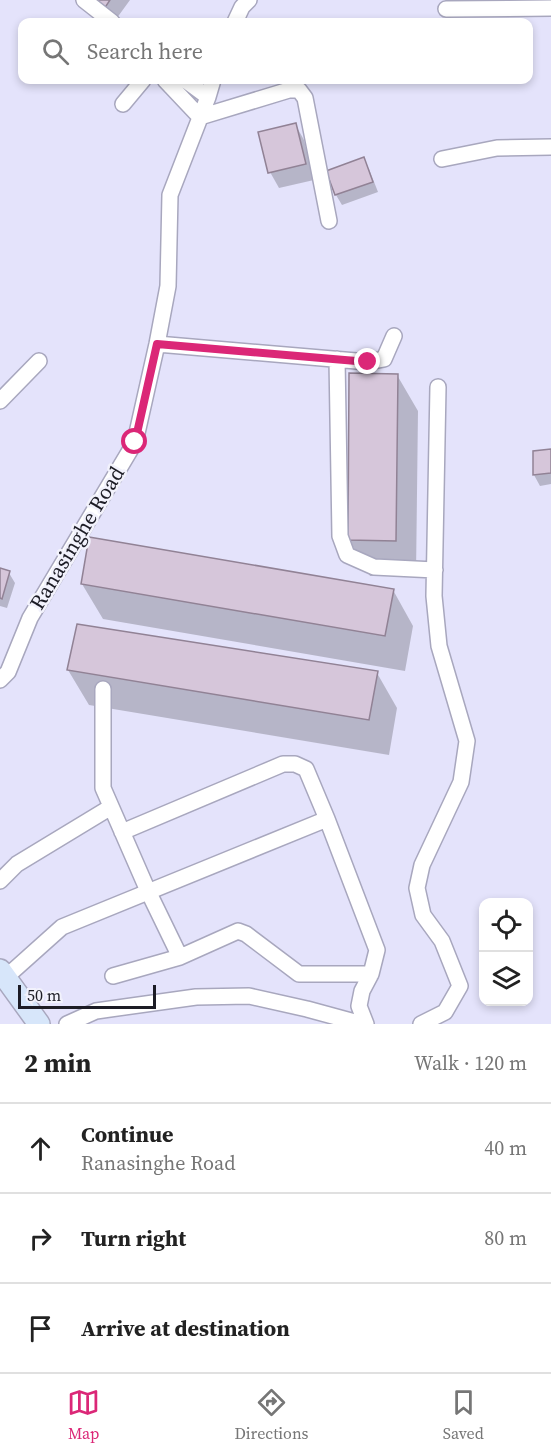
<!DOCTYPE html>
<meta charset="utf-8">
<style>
:root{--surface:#fff;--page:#f6f6f6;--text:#222;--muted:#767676;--line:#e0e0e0;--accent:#db2777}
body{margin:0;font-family:"Source Serif 4",serif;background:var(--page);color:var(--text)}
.controls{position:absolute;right:18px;bottom:18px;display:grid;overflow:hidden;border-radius:12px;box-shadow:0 3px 9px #0003}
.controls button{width:54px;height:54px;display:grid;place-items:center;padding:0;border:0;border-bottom:2px solid var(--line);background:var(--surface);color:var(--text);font:30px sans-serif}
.scale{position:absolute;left:18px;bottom:15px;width:138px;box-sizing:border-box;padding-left:6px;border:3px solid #1c1c25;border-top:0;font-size:16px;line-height:21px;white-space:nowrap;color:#1c1c25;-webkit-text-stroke:4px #f2f2fc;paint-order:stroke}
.stop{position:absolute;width:18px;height:18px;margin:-14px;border:4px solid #db2777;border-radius:50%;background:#fff}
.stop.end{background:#db2777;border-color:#fff;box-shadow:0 2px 6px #0008}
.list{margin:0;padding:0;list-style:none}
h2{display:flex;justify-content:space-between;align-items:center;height:78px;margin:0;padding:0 24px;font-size:26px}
h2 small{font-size:20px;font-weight:400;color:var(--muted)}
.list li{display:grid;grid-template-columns:39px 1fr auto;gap:18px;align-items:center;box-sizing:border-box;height:90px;padding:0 24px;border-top:2px solid var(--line)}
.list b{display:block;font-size:22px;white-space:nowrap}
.list p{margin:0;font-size:20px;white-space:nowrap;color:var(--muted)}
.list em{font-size:20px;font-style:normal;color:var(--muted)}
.icon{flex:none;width:33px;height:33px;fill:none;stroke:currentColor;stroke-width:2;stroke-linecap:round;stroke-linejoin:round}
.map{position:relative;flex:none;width:551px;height:1024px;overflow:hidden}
.search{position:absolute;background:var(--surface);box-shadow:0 3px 9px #0003;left:18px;right:18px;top:18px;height:66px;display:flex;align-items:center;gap:15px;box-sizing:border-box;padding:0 21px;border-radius:12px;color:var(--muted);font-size:22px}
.sheet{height:348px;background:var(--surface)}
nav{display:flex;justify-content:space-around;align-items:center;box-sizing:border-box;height:84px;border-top:2px solid var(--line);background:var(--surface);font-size:16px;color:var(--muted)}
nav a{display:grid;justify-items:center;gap:3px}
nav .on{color:var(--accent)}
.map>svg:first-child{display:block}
</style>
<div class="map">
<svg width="551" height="1024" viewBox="0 0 551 1024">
<rect width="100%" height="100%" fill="#e4e3fb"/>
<path fill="#0003" d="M81,0h49l-16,22z
M295,124l9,16 10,40 -35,8 -9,-16z
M363,159l6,10 9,23 -36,13 -6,-10z
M397,375l21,36 -2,165h-46l-21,-36z
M551,451v33l-11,2 -6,-11 1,-23z
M0,570l9,3 6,10 -8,25 -7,-2z
M82,584l311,6 20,36 -8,45 -302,-52z
M68,670l309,3 20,35 -8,47 -300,-50z"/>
<path fill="#d6c6da" stroke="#918295" stroke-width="1.5" d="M88,0h22l-8,12z
M296,123l10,41 -38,9 -10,-41z
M364,157l9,25 -38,13 -9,-24z
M349,373l49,1 -2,167 -48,-1z
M551,449v24l-18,2v-24z
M89,537l305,52 -9,47 -304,-52z
M0,568l10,3 -8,28 -2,-1z
M77,624l301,47 -9,49 -302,-50z"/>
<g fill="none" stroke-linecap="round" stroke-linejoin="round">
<g stroke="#a8a7be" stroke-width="18">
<path id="street" d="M84,0l28,22
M446,9l105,-1
M235,22l7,-15 7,-7
M165,80l35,37 89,-27h10l6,8 24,123
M185,80l23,17
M123,104l20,-24
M442,159l55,-11 54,-1
M157,344l211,18 16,-3 10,-23
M337,359l3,177 7,19 27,12 61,3
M0,401l39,-40
M0,680l8,-8 22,-54 105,-176 22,-98 11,-58 2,-91 38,-98 5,-17
M103,689v99l45,103 32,66
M0,881l17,-17 94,-57
M113,976l67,-19 58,-26 8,3 53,40h72l6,-24 -50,-131 -21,-50 -11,-5h-12l-161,68
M5,978l57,-51 265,-108
M67,1024l29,-13 100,-14 53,-1 58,13 55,15
M366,1024l-7,-18 3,-15 9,-17
M421,1024l24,-12 15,-26 -18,-45 -19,-26 -6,-27 5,-23 39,-83 6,-41 -28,-95 -5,-50 4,-209"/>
</g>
<g stroke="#a8a7be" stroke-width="24">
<path id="secondary" d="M0,970l39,54"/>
</g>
<use href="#street" stroke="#fff" stroke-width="15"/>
<use href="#secondary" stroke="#d7e6fa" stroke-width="21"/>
</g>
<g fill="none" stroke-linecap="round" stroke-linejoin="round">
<path stroke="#db2777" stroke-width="8" d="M135,442l22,-98 211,18"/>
</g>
<g text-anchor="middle" stroke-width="5" stroke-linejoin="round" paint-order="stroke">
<g font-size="21" fill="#1c1c25" stroke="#f2f2fc">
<text transform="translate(77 538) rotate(-59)" y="7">Ranasinghe Road</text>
</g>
</g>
</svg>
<div class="controls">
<button><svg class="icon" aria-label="locate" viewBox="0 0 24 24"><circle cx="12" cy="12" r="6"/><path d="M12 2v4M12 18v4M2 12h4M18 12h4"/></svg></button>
<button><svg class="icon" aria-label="layers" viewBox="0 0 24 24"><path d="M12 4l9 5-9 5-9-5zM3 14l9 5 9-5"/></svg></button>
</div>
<div class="scale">50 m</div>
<div class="stop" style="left:135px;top:442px"></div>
<div class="stop end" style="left:368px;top:362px"></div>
<div class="search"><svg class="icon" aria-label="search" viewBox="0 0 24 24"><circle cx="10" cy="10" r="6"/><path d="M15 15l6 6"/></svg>Search here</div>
</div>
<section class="sheet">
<h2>2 min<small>Walk · 120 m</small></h2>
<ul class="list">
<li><svg class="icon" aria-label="ahead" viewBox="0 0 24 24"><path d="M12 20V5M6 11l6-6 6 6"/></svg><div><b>Continue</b><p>Ranasinghe Road</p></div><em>40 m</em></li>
<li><svg class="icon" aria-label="right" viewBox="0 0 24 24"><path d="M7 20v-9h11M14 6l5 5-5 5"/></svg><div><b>Turn right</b></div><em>80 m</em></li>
<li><svg class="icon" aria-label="arrive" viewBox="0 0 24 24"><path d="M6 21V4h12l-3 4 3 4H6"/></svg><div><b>Arrive at destination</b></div></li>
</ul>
</section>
<nav>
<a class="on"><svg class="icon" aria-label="map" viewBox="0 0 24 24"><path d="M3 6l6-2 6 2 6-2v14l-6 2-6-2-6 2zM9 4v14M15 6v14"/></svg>Map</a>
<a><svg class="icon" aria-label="directions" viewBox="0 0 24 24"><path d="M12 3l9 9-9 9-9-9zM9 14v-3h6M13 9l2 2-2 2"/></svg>Directions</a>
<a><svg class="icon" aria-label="saved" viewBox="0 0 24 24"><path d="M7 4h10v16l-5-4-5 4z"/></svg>Saved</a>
</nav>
